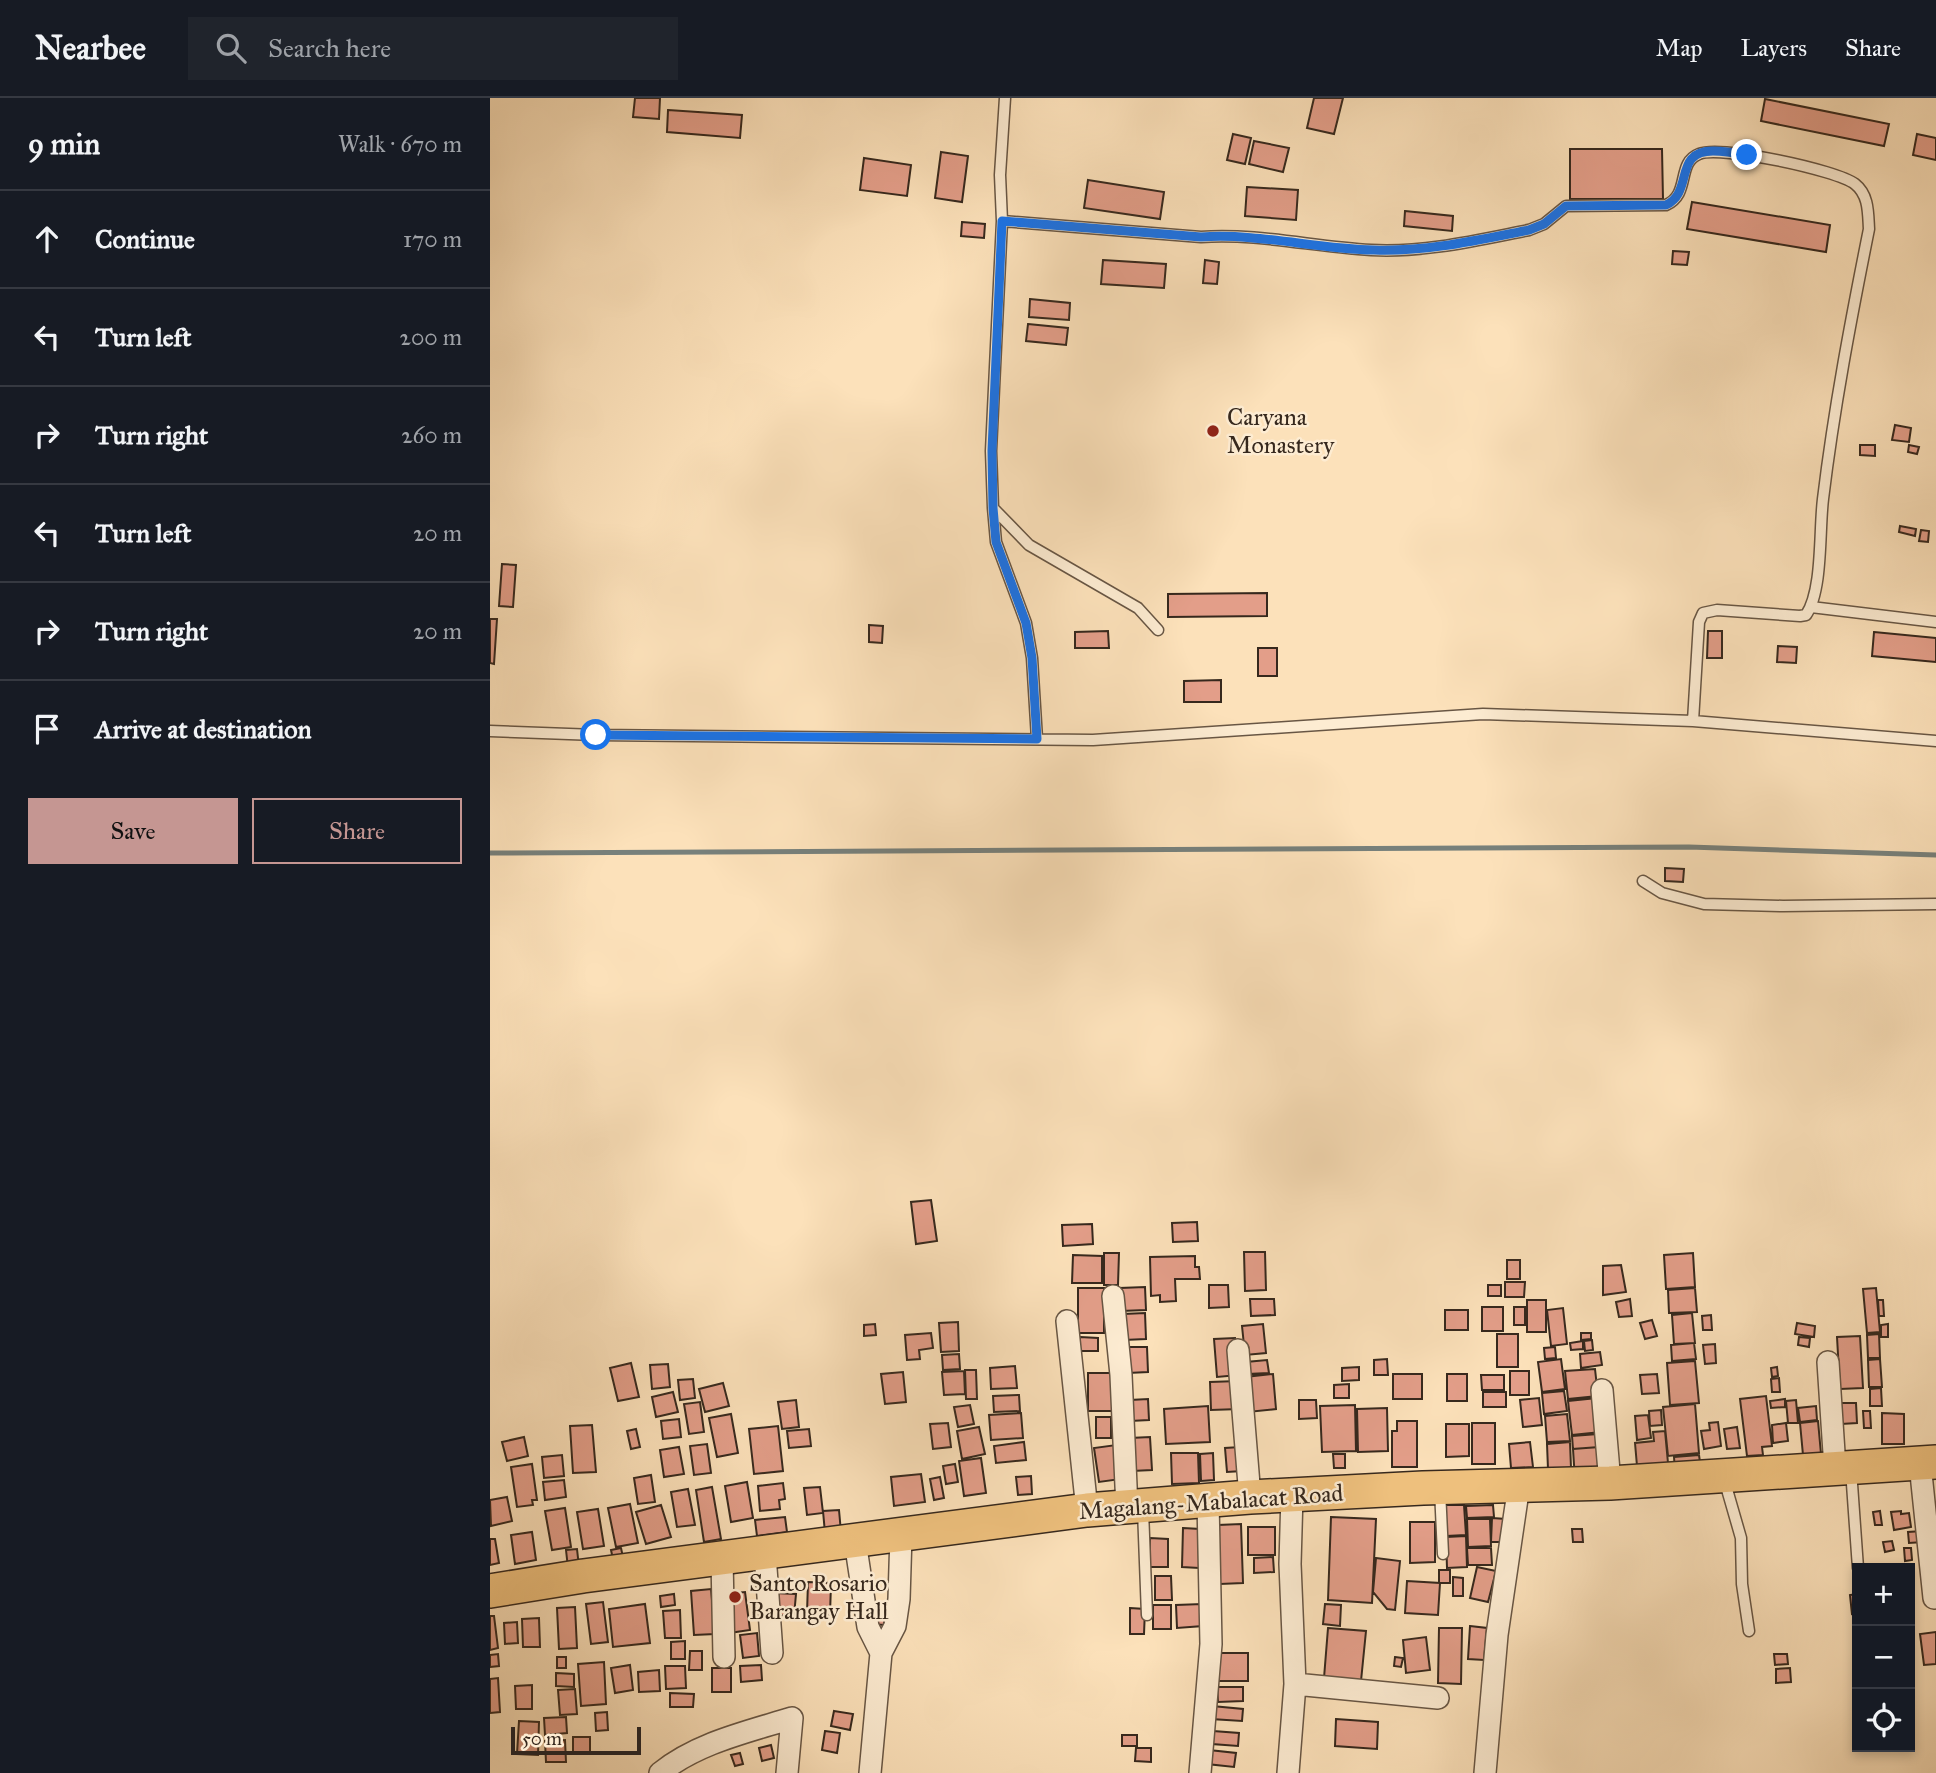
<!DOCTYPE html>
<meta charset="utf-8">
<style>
:root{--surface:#171b24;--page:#20242c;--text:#f1f3f6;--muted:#9ea1a6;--line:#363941;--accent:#c59692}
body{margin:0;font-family:"IM FELL Great Primer",serif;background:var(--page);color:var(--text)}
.controls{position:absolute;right:21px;bottom:21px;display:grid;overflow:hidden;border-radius:0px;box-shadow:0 4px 10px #0003}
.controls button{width:63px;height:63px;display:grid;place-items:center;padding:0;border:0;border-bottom:2px solid var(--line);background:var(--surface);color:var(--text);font:35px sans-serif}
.scale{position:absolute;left:21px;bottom:18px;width:130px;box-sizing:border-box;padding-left:7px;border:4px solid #36281d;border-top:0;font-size:19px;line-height:24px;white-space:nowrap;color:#36281d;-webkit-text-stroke:5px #fdecd2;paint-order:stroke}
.stop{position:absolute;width:21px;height:21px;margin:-16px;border:5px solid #1a73e8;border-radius:50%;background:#fff}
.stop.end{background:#1a73e8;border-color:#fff;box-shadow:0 2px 7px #0008}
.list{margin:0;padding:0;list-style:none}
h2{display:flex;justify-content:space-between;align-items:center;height:91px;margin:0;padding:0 28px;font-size:30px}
h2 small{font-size:23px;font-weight:400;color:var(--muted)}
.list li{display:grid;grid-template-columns:46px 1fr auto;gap:21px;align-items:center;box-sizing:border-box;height:98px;padding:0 28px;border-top:2px solid var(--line)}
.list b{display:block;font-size:26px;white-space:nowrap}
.list em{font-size:23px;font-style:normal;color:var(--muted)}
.actions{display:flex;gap:14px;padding:21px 28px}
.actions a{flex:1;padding:16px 0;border:2px solid var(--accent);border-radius:0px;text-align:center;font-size:24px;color:var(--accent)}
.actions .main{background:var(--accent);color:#111}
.icon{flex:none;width:38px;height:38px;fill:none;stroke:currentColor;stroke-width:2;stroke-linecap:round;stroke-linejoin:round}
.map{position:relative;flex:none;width:1446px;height:1675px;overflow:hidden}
header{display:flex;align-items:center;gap:42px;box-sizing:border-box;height:98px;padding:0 35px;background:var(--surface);border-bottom:2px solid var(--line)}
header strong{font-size:33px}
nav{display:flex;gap:38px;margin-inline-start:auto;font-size:24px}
.search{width:490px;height:63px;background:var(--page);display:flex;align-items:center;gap:18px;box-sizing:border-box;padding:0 24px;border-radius:0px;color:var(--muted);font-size:26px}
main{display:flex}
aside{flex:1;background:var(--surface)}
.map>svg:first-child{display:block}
</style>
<header>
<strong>Nearbee</strong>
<div class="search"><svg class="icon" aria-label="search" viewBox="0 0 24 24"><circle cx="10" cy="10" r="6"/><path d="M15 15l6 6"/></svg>Search here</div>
<nav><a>Map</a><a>Layers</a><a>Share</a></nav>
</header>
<main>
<aside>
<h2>9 min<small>Walk · 670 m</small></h2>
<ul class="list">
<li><svg class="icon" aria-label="ahead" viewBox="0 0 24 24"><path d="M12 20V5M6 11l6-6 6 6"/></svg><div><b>Continue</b></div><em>170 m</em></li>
<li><svg class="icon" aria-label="left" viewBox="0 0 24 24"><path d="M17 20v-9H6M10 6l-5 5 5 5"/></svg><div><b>Turn left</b></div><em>200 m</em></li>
<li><svg class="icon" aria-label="right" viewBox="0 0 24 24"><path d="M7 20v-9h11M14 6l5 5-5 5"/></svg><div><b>Turn right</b></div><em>260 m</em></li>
<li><svg class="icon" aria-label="left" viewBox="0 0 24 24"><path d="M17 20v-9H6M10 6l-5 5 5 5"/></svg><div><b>Turn left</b></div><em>20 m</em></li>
<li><svg class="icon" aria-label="right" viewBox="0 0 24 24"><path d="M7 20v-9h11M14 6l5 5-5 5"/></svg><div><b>Turn right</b></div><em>20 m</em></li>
<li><svg class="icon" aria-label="arrive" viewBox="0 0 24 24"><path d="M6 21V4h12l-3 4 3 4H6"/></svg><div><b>Arrive at destination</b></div></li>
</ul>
<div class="actions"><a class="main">Save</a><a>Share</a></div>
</aside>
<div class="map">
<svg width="1446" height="1675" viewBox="0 0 1446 1675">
<rect width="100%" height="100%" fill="#fce1ba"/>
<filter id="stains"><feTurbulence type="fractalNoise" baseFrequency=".00286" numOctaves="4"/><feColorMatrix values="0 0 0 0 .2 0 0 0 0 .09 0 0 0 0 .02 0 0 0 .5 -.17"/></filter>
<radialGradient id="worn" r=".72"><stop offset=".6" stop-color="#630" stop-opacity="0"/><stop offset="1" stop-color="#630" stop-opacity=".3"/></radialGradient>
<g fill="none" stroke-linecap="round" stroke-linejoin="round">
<path stroke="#77807b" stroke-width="5" d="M0,755l1199,-6 247,8"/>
</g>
<path fill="#e39e89" stroke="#36281d" stroke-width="2" d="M145,0h25l-1,21 -26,-2z
M824,0h29l-9,36 -27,-6z
M1275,1l124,25 -5,22 -123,-25z
M178,12l74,5 -2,23 -73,-6z
M743,36l18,4 -6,26 -18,-4z
M1427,36l19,4v22l-23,-5z
M764,43l35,7 -6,24 -34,-8z
M1080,51h92l1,50h-93z
M451,54l27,4 -6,46 -27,-4z
M374,60l47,7 -4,31 -47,-6z
M598,82l76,12 -4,27 -76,-11z
M757,89l51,3 -2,30 -51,-4z
M1202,104l138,23 -4,27 -139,-23z
M915,113l48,5 -1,15 -48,-5z
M472,124l23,2 -1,14 -23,-2z
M1183,153l16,1 -2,13 -15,-1z
M613,162l63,4 -2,24 -63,-4z
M715,162l14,2 -2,22 -14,-1z
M540,201l40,4 -1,17 -40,-3z
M538,226l40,4 -2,17 -40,-4z
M1405,327l16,3 -2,14 -17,-2z
M1370,347h15v11l-15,-1z
M1419,347l10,2 -2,7 -9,-2z
M1410,428l16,3 -1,7 -16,-4z
M1431,432l8,1 -1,11 -9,-1z
M12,466l14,1 -3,42 -14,-1z
M777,495v23l-99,1v-23z
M0,521h7l-3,45 -4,-1z
M379,527l14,1 -1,17 -13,-1z
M618,533l1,17h-34v-16z
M1218,533h14v27h-15z
M1384,534l62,6v24l-64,-6z
M1288,548l19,1 -1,16 -19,-1z
M768,550h19v28h-19z
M731,582v22h-37v-21z
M1175,770l19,1 -1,13 -18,-1z
M441,1102l6,41 -21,3 -5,-42z
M707,1124l1,19 -25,1 -1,-19z
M602,1126l1,20 -30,2 -1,-21z
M754,1154h21l1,38 -21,1z
M614,1155h15l-1,32h-14z
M1203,1155l2,34 -29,2 -2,-34z
M583,1157l29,1v27h-30z
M705,1158v11h4l1,12h-25l1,22 -16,1v-7l-9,1 -1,-39z
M1017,1162h13v19h-13z
M1131,1167l5,27 -23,3v-29z
M1015,1184h20l-1,15h-19z
M719,1187h19l1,22 -20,1z
M998,1187h13v11h-13z
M655,1189l1,23 -25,1 -1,-23z
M588,1190h26v45h-26z
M1205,1190l2,24 -28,1 -1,-23z
M1386,1190l4,44 -13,1 -4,-44z
M760,1201h24l1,16 -24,1z
M1140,1201l2,17 -13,1 -3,-15z
M1037,1202h19v32h-19z
M1388,1202h5l1,16h-5z
M992,1209h21v24h-21z
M1024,1209h11v18h-11z
M1073,1210l4,36 -16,2 -4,-36z
M955,1212h23v20h-23z
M655,1215l1,26 -22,1 -1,-26z
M1202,1215l3,30 -21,1 -2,-29z
M1221,1217l1,15h-9l-1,-14z
M1162,1222l5,16 -12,3 -5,-16z
M468,1224l1,29 -18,1 -2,-29z
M1307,1225l18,3 -1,11 -19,-3z
M385,1226l1,11 -12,1v-11z
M773,1226l3,29 -21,2 -3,-29z
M1398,1226v13h-7v-12z
M441,1235l2,15 -14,2 1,9 -13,1 -2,-25z
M1091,1235h10v6l-10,1z
M1007,1236h21v33h-21z
M1389,1236l1,24h-12l-1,-23z
M1370,1238l3,52 -23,1 -3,-52z
M590,1239l18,1v13h-18z
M1309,1239l11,1 -1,9 -11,-2z
M745,1240l3,37 -21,2 -3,-38z
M1102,1242l1,10 -8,1 -1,-10z
M1093,1243v8l-12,1 -1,-7z
M1204,1245l2,16 -24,2 -1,-16z
M1225,1246l1,19 -11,1 -2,-19z
M637,1249h20l1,25 -20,1z
M1065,1249l1,11 -11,1 -1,-11z
M1110,1254l2,13 -21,3 -1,-14z
M469,1256l1,15 -17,1 -1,-15z
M897,1261l1,16h-14v-15z
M1071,1261l4,30 -23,3 -4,-30z
M1390,1261l2,28h-13l-1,-27z
M777,1262l2,13 -22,1 -1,-12z
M1205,1263l4,42 -29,2 -3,-42z
M141,1265l8,34 -21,4 -8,-33z
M178,1266l2,23 -18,2 -2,-24z
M525,1268l2,22 -26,1 -1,-21z
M869,1269v13l-17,1v-13z
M1287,1269l1,9 -6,1 -1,-9z
M1105,1271l3,27 -30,3 -3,-28z
M475,1272h11l1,29h-11z
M474,1273l1,23 -21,1 -2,-23z
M1020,1273h19v24h-19z
M413,1274l3,30 -21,2 -4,-30z
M598,1275h25v38h-25z
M783,1276l3,35 -28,3 -3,-35z
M903,1276h29v25h-29z
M957,1276h20v27h-20z
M1167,1276l2,19 -17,1 -2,-19z
M991,1277h23v15h-22z
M1289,1280l1,14h-8l-1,-13z
M203,1281l2,19 -15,2 -2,-20z
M748,1283l1,28 -28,1 -1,-28z
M233,1285l6,23 -24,6 -6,-23z
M859,1286v14h-15v-13z
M1391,1290l1,18h-12v-17z
M1074,1293l3,20 -23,3 -2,-21z
M183,1294l5,20 -22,5 -4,-20z
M993,1294h23v15h-23z
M529,1297l1,16 -26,1 -1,-16z
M1276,1298l6,50 -10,1 1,8 -16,1 -7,-57z
M1049,1300l3,27 -19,2 -3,-27z
M1107,1300l4,34 -29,3 -4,-34z
M658,1301l1,21 -19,1v-21z
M1295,1301v8l-14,1 -1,-7z
M306,1302l3,27 -17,2 -4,-27z
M809,1302h17l1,18 -18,1z
M1306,1302l2,23h-10l-2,-22z
M210,1304l4,30 -15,2 -5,-30z
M1350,1305h16l1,20 -16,1z
M1205,1306l4,49 -31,3 -5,-49z
M480,1307l4,19 -16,3 -4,-20z
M865,1307l1,46 -34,1 -2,-46z
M718,1308l2,36 -44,2 -2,-35z
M1326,1308l1,14 -17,2 -2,-14z
M897,1310l1,43 -30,1 -1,-43z
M1171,1312l1,15 -12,1 -1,-15z
M1373,1313h7l1,17h-7z
M531,1315l2,25 -32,2 -2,-25z
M1392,1315l22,1v30h-22z
M241,1316l7,39 -21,4 -8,-39z
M1077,1316l3,27 -23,1 -2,-26z
M1158,1317l3,23 -14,2 -2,-24z
M606,1319h15v21h-15z
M189,1321l2,18 -18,2 -2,-18z
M907,1323h20v46h-25v-36h5z
M1328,1323l3,33 -18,1 -3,-32z
M1228,1324l3,24 -17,3 -3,-18 9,-1 -1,-7z
M458,1325l3,24 -18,2 -3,-25z
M982,1325h23v41h-23z
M1296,1325l2,18 -15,2 -1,-18z
M956,1326h23v32l-23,1z
M102,1327l4,47 -23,1 -3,-47z
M288,1328l5,45 -29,3 -5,-45z
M489,1329l6,27 -23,5 -5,-28z
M1247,1329l3,21 -13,1 -3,-20z
M146,1331l4,18 -9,2 -4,-18z
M319,1331l2,17 -22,2 -2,-17z
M1175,1333l3,32 -31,3 -2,-23 19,-2 -1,-9z
M1108,1336l1,13 -26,2 -1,-13z
M34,1339l4,19 -21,5 -5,-19z
M660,1339l2,33 -20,1 -2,-33z
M534,1344l2,18 -30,3 -2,-17z
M1040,1344l3,25 -22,1 -2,-24z
M1080,1344l1,26 -23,1 -1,-25z
M217,1346l4,29 -17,2 -4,-29z
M626,1347l5,34 -22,3 -5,-34z
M189,1349l5,27 -20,3 -4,-27z
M750,1349l2,24 -15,1 -2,-24z
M1109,1349l2,32 -26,1 -2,-31z
M681,1355h27l1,30 -27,1z
M723,1355l1,27 -13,1 -1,-27z
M843,1356h12v14h-11z
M72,1357l2,21 -20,2 -2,-21z
M1209,1357l2,14 -26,2 -1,-14z
M491,1360l5,35 -22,3 -5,-35z
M42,1366l5,36h-5l1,5 -16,2 -6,-40z
M465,1366l3,18 -12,2 -3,-18z
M431,1376l4,28 -31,4 -3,-29z
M161,1377l4,27 -17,2 -4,-26z
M541,1378l1,18 -14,1 -2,-18z
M450,1379l4,21 -10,2 -4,-21z
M74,1382l2,17 -21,3 -2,-18z
M257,1384l6,36 -22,4 -6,-36z
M293,1385l2,16 -6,1 1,9 -20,2 -2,-25z
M222,1389l9,52 -17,3 -8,-52z
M330,1389l3,26 -16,2 -3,-27z
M198,1391l7,36 -18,2 -6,-35z
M17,1399l5,24 -21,5 -1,-26z
M140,1406l8,39 -22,4 -8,-39z
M171,1407l10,32 -25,7 -10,-32z
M954,1407h20l2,30 -20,1z
M1003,1407l1,12 -27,1 -1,-12z
M75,1410l6,39 -19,3 -7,-39z
M108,1411l6,37 -21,3 -6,-37z
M349,1412l2,22 -16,1 -2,-22z
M1390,1413l2,14h-7l-2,-13z
M1411,1413v3l8,-1 2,14 -17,3 -3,-18z
M295,1419l2,15 -30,4 -2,-16z
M841,1419l45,2 -4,84 -44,-3z
M1002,1420l14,1 -1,23h-14z
M977,1421h23l1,27 -23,1z
M920,1424h25v40l-25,1z
M751,1426l2,59 -23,1 -2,-59z
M758,1429h27v28h-27z
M693,1430l17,1 -1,39 -17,-1z
M1082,1431h10l1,13h-10z
M1432,1433l1,11 -14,1 -1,-11z
M42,1434l4,28 -21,4 -4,-29z
M976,1438l1,31 -20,1 -1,-31z
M660,1440l18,1v28h-19z
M0,1441h5l4,24 -9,2z
M1402,1443l2,9 -9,2 -2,-10z
M131,1450l3,14 -10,2 -3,-14z
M977,1450h24l1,17h-24z
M1414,1450h7l1,12 -7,1z
M87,1451l2,18 -11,1 -2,-18z
M783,1459l1,15 -20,1v-15z
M886,1460l24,3 -5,49 -8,-1 -14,-17z
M987,1469l19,4 -8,31 -18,-4z
M1421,1469l2,16 -3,1v-16h-11z
M949,1472h11v13h-11z
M665,1478h16l1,24h-17z
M963,1479l10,1v18h-10z
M917,1483l33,2 -2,32 -33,-2z
M318,1484l23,1 -1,32 -23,-2z
M221,1491l4,45 -21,1 -3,-44z
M255,1494l5,38 -21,3 -5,-39z
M284,1495l22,1 -2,22 -21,-1z
M184,1496l1,11 -14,2 -1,-11z
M1367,1496v19l-5,1 -2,-19z
M113,1504l5,40 -17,2 -5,-40z
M155,1506l5,39 -37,4 -4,-38z
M712,1506l1,22 -26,2 -1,-23z
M835,1506l16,1 -1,21 -17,-2z
M663,1507h18v24h-18z
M85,1509l2,41 -18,1 -2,-41z
M382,1510h13l-1,17 -12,-1z
M640,1510l15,1 -1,25h-14z
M190,1512l1,28h-16l-2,-27z
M0,1518h4l4,32 -8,2z
M49,1520l1,29h-17l-1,-28z
M27,1524l1,21 -13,1 -1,-21z
M980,1528l17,2 -3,32 -16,-1z
M838,1530l38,3 -5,50 -37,-3z
M949,1530h23l-1,56 -23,-1z
M1446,1534v32l-12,1 -4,-31z
M267,1535l2,23 -16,2 -3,-23z
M936,1539l4,33 -24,3 -3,-33z
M195,1543v18h-14v-17z
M200,1553h12v19h-13z
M728,1555h30v28h-30z
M8,1556l1,12 -9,1v-12z
M1284,1556h13l1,10 -13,1z
M67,1559h9v11h-9z
M905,1559l8,1 -2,9 -7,-1z
M114,1564l2,42 -25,2 -3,-42z
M140,1567l3,25 -18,3 -4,-25z
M271,1567l1,15 -21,2 -1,-16z
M175,1568h20l1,22 -20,1z
M222,1570h19v24h-19z
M1300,1570l1,14 -15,1v-14z
M169,1572l1,21 -21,1 -1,-20z
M66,1575l18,1v13l-18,-1z
M8,1580l2,34 -10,1v-34z
M42,1587v24h-16l-1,-23z
M727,1589h26v14l-25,1z
M85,1591l2,25 -17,1 -2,-25z
M180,1595l24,1 -1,13h-23z
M722,1608l31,3 -1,12 -31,-2z
M344,1613l19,3 -3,16 -19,-4z
M117,1614l1,18 -12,1 -1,-18z
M76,1619l1,16 -22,2 -1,-17z
M846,1621l42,3 -1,27 -42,-3z
M29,1623l20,1 -1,33 -21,-1z
M335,1633l15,2 -3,20 -15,-3z
M723,1633l26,2 -1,13 -26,-2z
M632,1637h15v11h-15z
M83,1639h17v17h-17z
M75,1642l1,22h-20l-1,-21z
M281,1647l3,13 -12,3 -3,-13z
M646,1650h15v14l-16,-1z
M719,1652l27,3 -2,14 -27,-3z
M250,1655l3,11 -8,2 -4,-11z"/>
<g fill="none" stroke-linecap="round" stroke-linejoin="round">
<g stroke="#685644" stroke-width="13">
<path id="service" d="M512,123l-2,-46 5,-77
M503,410l36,37 109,63 20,22
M1321,509l125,15
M0,633l106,4 497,5 390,-26 210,7 243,20
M547,641l-5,-81 -6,-35 -30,-81 -3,-34 -2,-57 11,-230 199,16c57,-4 113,10 170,13 53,3 107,-10 158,-20l15,-6 22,-18 100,-1c25,-11 10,-42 33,-51 21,-9 138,16 156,30 14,11 13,29 14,45 -18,90 -35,179 -46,270 -4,32 0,91 -17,116l-6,1 -83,-6 -14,3 -4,9 -6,99
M1153,783l19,12 42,11 79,2 153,-2
M1361,1372l7,98
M1234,1381l17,59 1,46 7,47
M950,1392l3,64
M653,1412l4,105"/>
</g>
<g stroke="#685644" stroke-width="24">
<path id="minor" d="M623,1198l8,79 6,133
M577,1223l20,189
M748,1252l12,147
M1338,1264l7,106
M1112,1292l8,93
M1430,1366l14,134
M365,1443l13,86 13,26
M275,1456l7,99
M232,1461l2,98
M805,1586l143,14
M170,1675c37,-30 87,-41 132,-55l-5,55
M380,1675l11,-120 14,-27 4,-27 2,-64
M710,1675l11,-129 -3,-143
M798,1675l7,-89 -5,-120 2,-69
M995,1675l12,-138 22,-150"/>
</g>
<g stroke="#36281d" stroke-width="36">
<path id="primary" d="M0,1493l93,-15 504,-66 163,-13 173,-9 187,-5 326,-21"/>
</g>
<use href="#service" stroke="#fdecd2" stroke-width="10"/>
<use href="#minor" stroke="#fdecd2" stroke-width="21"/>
<use href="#primary" stroke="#eec07d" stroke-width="33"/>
</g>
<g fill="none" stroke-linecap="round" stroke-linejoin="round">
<path stroke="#1a73e8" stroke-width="9" d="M106,637l441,4 -5,-81 -6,-35 -30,-81 -3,-34 -1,-57 10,-230 199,16c58,-4 115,12 173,13 52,2 104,-10 155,-20l15,-6 22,-18 100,-1c28,-13 7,-54 47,-54 12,0 23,2 34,4"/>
</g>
<g fill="#8f2418" stroke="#fdecd2" stroke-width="2.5">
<circle cx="723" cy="333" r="7"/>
<circle cx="245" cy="1499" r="7"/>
</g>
<g text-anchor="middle" stroke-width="5" stroke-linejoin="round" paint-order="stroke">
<g font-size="24" fill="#36281d" stroke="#fdecd2" text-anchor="start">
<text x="737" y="327">Caryana<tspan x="737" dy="28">Monastery</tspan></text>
<text x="259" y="1493">Santo Rosario<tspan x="259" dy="28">Barangay Hall</tspan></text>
</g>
<g font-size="24" fill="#36281d" stroke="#fdecd2">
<text transform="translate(721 1404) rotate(-4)" y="8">Magalang-Mabalacat Road</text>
</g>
</g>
<rect width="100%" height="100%" filter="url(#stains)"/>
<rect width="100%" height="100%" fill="url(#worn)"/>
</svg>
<div class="controls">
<button>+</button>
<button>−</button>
<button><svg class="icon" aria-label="locate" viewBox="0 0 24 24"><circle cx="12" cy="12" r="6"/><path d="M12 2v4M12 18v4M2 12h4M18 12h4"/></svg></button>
</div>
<div class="scale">50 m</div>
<div class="stop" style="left:106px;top:637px"></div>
<div class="stop end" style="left:1257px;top:57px"></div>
</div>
</main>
